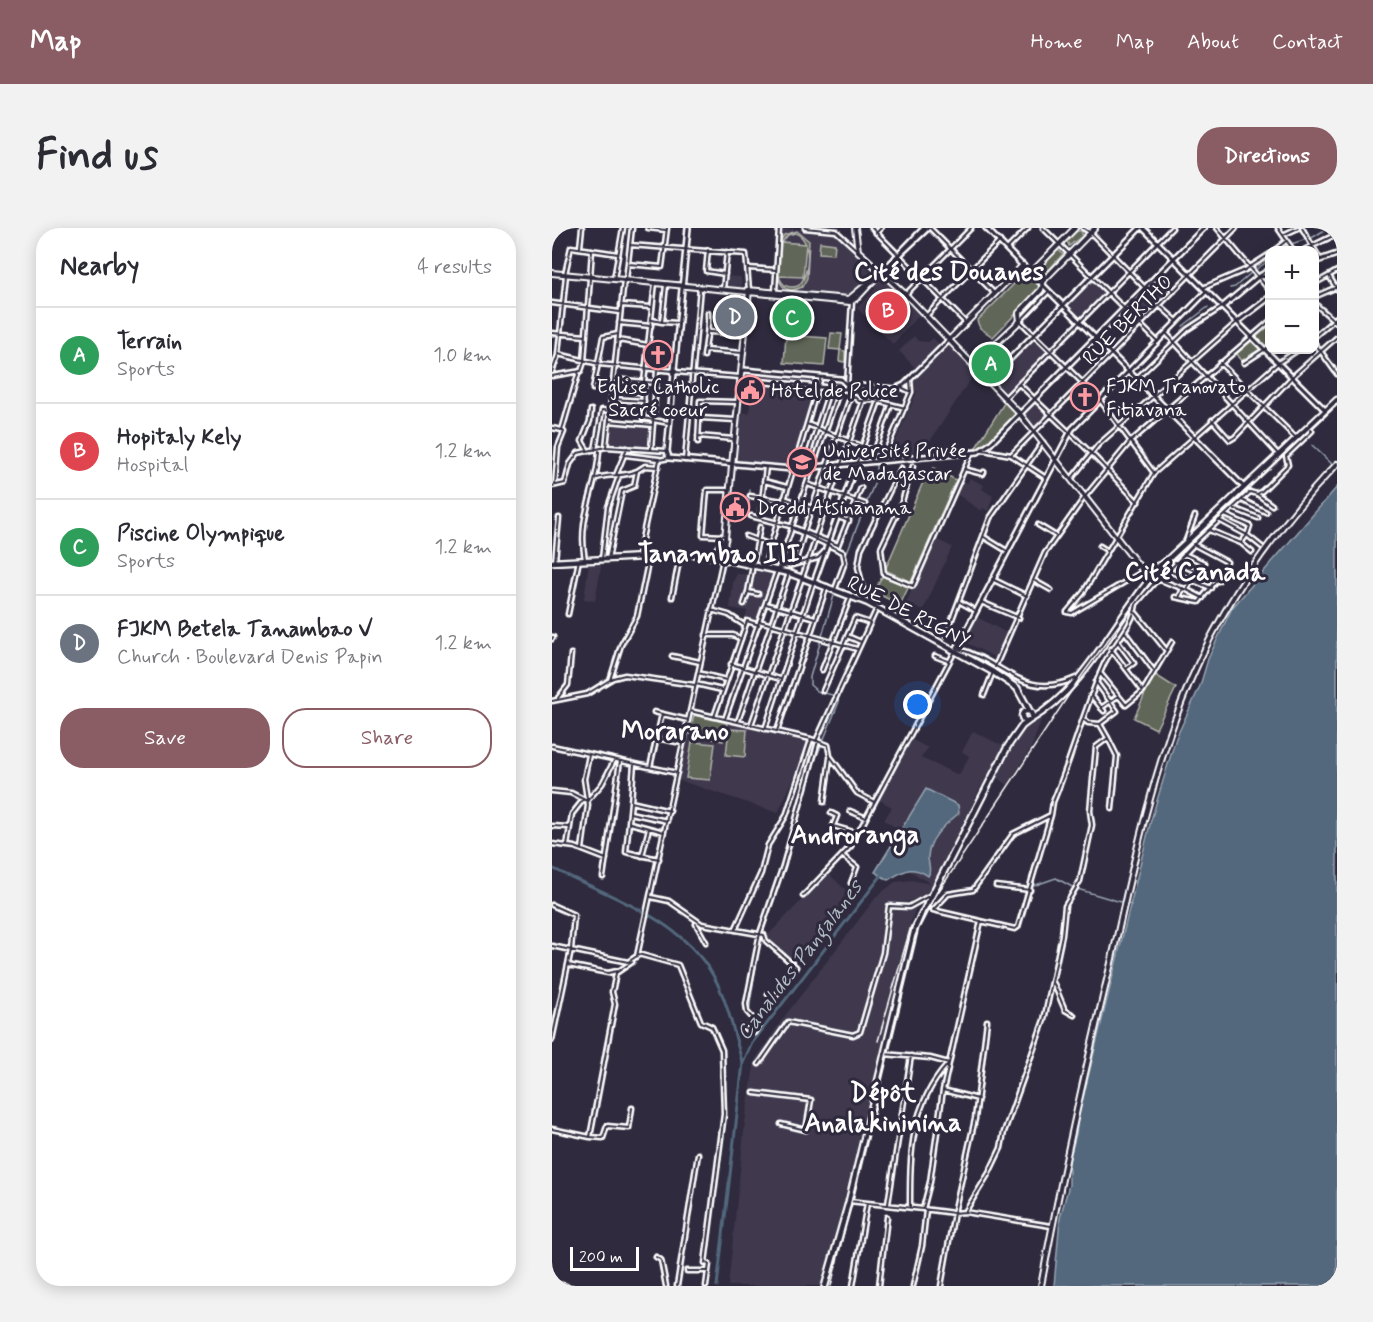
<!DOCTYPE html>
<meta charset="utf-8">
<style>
:root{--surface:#fff;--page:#f2f2f3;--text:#2b2b33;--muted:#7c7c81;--line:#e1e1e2;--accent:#8a5d65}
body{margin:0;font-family:Mynerve,sans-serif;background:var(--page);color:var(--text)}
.controls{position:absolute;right:18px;top:18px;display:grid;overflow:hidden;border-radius:12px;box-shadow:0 3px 15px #0003}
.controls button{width:54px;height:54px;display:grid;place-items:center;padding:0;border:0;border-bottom:2px solid var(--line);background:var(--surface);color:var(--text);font:30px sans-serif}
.scale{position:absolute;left:18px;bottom:15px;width:69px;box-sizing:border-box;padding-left:6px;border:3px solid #fff;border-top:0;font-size:16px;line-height:21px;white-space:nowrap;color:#fff;-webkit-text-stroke:4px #2f2a3d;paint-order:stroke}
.you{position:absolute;left:366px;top:477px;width:21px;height:21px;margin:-15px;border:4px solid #fff;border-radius:50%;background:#1a73e8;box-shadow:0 0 0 9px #1a73e833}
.badge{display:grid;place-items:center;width:39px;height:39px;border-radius:50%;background:var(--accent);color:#fff;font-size:20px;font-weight:700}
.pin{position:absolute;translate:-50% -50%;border:3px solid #fff;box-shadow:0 2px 6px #0006}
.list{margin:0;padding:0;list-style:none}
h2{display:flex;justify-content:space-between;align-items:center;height:78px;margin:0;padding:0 24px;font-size:26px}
h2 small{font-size:20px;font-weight:400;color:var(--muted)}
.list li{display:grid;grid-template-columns:39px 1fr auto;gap:18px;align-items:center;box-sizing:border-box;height:96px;padding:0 24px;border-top:2px solid var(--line)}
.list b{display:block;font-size:22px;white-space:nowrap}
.list p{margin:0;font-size:20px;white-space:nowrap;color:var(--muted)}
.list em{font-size:20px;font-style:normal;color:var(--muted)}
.actions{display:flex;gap:12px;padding:18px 24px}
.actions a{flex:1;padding:14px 0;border:2px solid var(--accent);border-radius:24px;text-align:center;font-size:21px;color:var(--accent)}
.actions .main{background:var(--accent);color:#fff}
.map{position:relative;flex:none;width:785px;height:1058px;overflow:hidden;border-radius:24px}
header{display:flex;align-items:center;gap:36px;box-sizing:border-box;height:84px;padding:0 30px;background:var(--accent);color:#fff}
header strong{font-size:28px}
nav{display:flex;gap:33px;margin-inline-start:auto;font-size:21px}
.intro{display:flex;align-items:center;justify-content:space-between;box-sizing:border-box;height:144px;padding:0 36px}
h1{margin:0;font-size:42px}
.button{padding:15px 27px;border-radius:24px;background:var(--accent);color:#fff;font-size:21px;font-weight:700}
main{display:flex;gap:36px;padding:0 36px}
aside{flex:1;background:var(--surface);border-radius:24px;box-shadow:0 3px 15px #0003}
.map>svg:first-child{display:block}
</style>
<header>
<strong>Map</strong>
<nav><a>Home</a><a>Map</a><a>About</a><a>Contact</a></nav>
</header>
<div class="intro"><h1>Find us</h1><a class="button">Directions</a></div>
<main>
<aside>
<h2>Nearby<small>4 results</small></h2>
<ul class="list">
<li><span class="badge" style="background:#2e9e5b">A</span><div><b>Terrain</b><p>Sports</p></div><em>1.0 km</em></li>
<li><span class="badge" style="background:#e0444e">B</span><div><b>Hopitaly Kely</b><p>Hospital</p></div><em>1.2 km</em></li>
<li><span class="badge" style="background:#2e9e5b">C</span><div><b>Piscine Olympique</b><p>Sports</p></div><em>1.2 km</em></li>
<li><span class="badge" style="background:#6b7280">D</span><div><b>FJKM Betela Tanambao V</b><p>Church · Boulevard Denis Papin</p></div><em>1.2 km</em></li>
</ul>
<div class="actions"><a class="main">Save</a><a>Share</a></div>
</aside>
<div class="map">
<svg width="785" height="1058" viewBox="0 0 785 1058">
<rect width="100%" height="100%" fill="#2f2a3d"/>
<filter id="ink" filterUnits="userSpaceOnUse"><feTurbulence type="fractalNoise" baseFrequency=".0167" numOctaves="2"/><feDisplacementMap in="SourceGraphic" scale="12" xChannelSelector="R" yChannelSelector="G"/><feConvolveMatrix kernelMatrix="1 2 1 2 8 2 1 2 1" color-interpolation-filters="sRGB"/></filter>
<g filter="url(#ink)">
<path fill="#3f384e" d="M229,0l54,4 38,41 -23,22 -75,-6z
M173,48l16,1 1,14 -19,-2z
M330,49l38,37 -27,30 -36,-36 18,-19 1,-9z
M605,49l14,14 -31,32 -14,-14z
M542,51l13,13 -29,28 -12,-12z
M362,108l4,5 10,1 5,-4 7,7 -24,24 -17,-18z
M484,110l12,12 -42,43 -12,-13z
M396,117l28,26 -55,84 -33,4 29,-68 -5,-2v-8z
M193,143l96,9 -1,6 -95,-8z
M207,155l56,5 -23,80 -60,-5 7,-64h2l-2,13 10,1 2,-15h6z
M483,172l13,15 -15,16 -12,-16z
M59,193l40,4 -2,24 -40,-4z
M418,250l14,7 -2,4 11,7 -5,15 -5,-3 -2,3 -26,-18 6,-12 6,2z
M382,310l18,9 -29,64 -17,-8z
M37,334h13l-7,39 -11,-2z
M202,338l22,4 -18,52 -13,-4 2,-7 -17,-3 3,-27 4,-7h15z
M423,388l34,18 -13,24 -35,-18z
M140,484l119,29 -33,72 -100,-33z
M490,490l-10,28 -24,39 -14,-9 24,-40 7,-9z
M421,503l32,16 -20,40 -4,-1 -51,108 -26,9 -1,6 13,-2 -6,17 -1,20 -87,342h-94l17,-164 10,-62 29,-43 93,-121 18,-14 17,-2 19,4 -46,-28 16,-25 -17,-11 8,-13 -13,-7 32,-61 17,9 -7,10 38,17 10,-19 -7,-4z
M276,645l19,18 -11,23 -40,51 -31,-27z"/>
<path fill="#616659" stroke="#b0b2ac" stroke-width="1.5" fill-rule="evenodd" d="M245,3l12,10 -2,37 -5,9c-31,16 -29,-37 -18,-52zM243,5c18,5 15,43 3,53 -9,3 -16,0 -19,-10l24,1 3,-33 -24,-2 6,-7z
M525,3h5v5l-13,10 -2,-5z
M268,14l15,2 -1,10 -15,-1z
M506,22l5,4 -17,19 -4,1 -2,-7z
M475,46l12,12v4l-46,47 -13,-9 -3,-7 46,-46z
M717,94v22l-26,18 -8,-10z
M279,105l11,1 -2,16 5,1v11l-6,-1 1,-11 -11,-1z
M234,107l41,3 -3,28 -40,-3z
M441,125l9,9 -13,13 -9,-9z
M454,172l11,14 -32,33 -10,2z
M382,240l22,12 -45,102 -26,-12 42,-97z
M331,347l26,11 -9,19 -26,-13z
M602,446l22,14 -20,41 -22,-11z
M142,487l33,8 -4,18 -33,-7z
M177,501l18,1 -2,27 -19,-2z
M140,514l23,2 -5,36 -24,-2z"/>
<path fill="#52677d" stroke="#97a4b1" stroke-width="1.5" d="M785,259v799h-283l6,-68 9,-33v-25l7,-26 2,-16 73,-298 25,-82 24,-52 8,-27 24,-51z
M374,561l32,16 1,8c-14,12 -30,24 -31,44 0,7 4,13 0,19 -16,-12 -24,-5 -40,4l-13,-8z"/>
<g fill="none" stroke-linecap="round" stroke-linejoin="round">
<path stroke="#97a4b1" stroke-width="1.5" d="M758,11l13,-8
M739,16l16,-5
M730,22l2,-1
M703,42l15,-10
M678,60l5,-1 17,-15
M631,98l25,-19
M513,217l16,-23
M760,217l21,20
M198,262l-2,25 23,7
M265,310l26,13
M293,329l31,-78v-15
M428,372l6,-11
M481,658l23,-8 18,10 57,17
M211,802l-4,-11 -10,-7 10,-68 28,-83 23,-88 29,-71 -3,-6 -19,-5 -7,-6v-8l25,-85"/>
<path stroke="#52677d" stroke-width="3" d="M0,640c58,29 129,50 162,109 14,25 20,57 28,84
M165,1058l26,-223 9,-20 129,-167"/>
<g stroke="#fff" stroke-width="7">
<path id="minor" d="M96,0l18,2
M253,0l31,3
M320,0l94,95
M378,0l65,66
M491,0l115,114
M531,0l8,5 54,55
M665,0l53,63
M726,0l15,22
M750,0l18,31
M284,3l22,20
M324,5l5,-5
M731,7l15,-7
M78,17l116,9 3,36
M28,19l2,-19
M455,21l21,-21
M156,22l-2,21 19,3
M723,22l11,-9
M752,22l33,-16
M76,36l34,3 5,-39
M197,40l27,2
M13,46l6,-27 47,7
M14,47l-8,79 41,10 74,7
M606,47l16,16
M707,48l11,-7
M777,48l8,13
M62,51l9,-51
M74,52l6,-52
M103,55l-11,99 -1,36 26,5
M762,56l23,-13
M651,60l42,-18 25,-16
M171,61l4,-37
M223,63l4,-63
M496,64l-28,29 80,79 54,73
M354,66l65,-66
M762,69l23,-10
M0,75l68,9
M762,75l23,20
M69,77l30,2
M607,77l18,16
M374,88l74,-75
M100,92l10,2 4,-37
M110,94l16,1
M67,95l32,3
M157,104l35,2
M0,105l34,3
M614,105l112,121
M762,109l23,-20
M66,112l30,5
M762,114l23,32
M153,122l38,3
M152,128c2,-15 5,-28 4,-43
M668,135l76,75
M692,135l26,-17
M0,144l6,-17
M123,144l65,5
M0,148l29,-5 3,-9 8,-112
M585,150l51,-49 34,-22
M62,151l42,4
M467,156l73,70 46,48
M295,157l5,-84
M349,159l10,5
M41,161l10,-52 15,-3
M62,161l30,4
M294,161l13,12 15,-1 31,8
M454,169l166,-169
M60,171l32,2
M59,182l32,2
M148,190l36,2
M660,192l18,20 5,-3 57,-60 45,-40
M57,193l44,4
M255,196l77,31
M0,200l10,2
M146,208l36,3
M146,214l2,-41 37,1
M54,219l18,-167
M43,222l7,-40 8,1
M99,222l6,-80
M431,222l28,5 35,23
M36,223l-6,-10 8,-20 1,-11
M73,227l34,4
M459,227l225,-227
M133,232l15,-173
M330,232l29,-68 -1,-13
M319,233l20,-56
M305,234l22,-61
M361,238l-13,42 -19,40 3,26 29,12 59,-134
M252,240l26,-80
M412,241l19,5 1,-2
M64,247l11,-27
M45,250c16,-5 24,0 40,-7
M520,250l26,-33 139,-123
M212,253l23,6
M255,256l58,20
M3,257l3,-38 6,-15 -2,-2 17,-59
M0,258l13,-3 5,-19 8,-11 28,-6 61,4
M698,264l7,2 5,-3 26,-26 -2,-9 26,-25 -4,-4
M705,266l15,11
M198,268l33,5
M232,270l65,23
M690,272l24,12
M681,280l25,10
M673,287l25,11 -3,9 15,12
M199,288l39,10 48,19 23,-57
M208,290l6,-51
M667,292l28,15 -6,8 11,9
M486,297l18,11
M240,298l48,-137
M242,301l49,23 2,10 -10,27
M657,302l32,13
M252,303l47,-136
M264,307l47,-133
M172,308l-21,-1 4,-45h23
M194,308l25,9
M432,309l23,14
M633,315l10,-27
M641,316l34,18 -9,19 -2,-1
M548,318l8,5
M632,326l20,9 -5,9
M86,329l21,-97 10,-2
M50,331l6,-52 11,-31
M56,331l14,-68 12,-5 3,-15 8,-5 13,1
M33,332c-8,-46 12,-67 14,-109
M3,333l4,-43
M243,335l9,-30
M212,339l57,-190
M225,341l41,-11 6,-6
M617,343l42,17
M440,351l35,17
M608,352l27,10 9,-20
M483,353l16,9
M603,354l5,-2 39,-41 51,-47
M311,360l-5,-21 3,-18 40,-81
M635,362l16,8
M196,364l10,2
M120,369l8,-41
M623,369l24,5 17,-22 -41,-18
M627,370l4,-10
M408,374l16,9
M429,374l38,16
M192,376l4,-12 12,-65
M214,376l49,14
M159,382l18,5 15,10
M515,384l16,-19 71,-120 124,-110 20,-13
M515,384l5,1 70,-41 20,-9
M584,385l30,37
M16,386l11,-54
M207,393l98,28
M573,404l29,39
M154,407h27l8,4
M394,407l44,-117 53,-76
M295,408l14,6
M0,411l1,-2
M566,414l16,21 -8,6
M406,421c45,11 65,53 118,29
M559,421l31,41
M120,428l28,6
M383,428l13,5
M179,436l49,15
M443,439l50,-114 39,-55 46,-56 140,-121
M270,442l28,-72
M146,445l28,7
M548,445l26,32 17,-14 29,-49
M58,452l11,-35 16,-29 12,-58
M544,454l21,29 -17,13
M144,456l26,6
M271,463l32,-73 15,5
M432,467l9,-23
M539,467l13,16
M6,470l10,-13 3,-31
M0,473l35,-7 26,-16 12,-3 70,10
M549,480l17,-12
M138,483l121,28 17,6 2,11 27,37 17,9
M102,484l34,8
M162,489l33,-96 12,4
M173,491l67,-191
M186,493l51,-148
M199,497l65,-187
M213,501l48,-145
M225,503l50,-145
M104,510l26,5
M556,510l9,18 -5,53
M264,513l61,-133
M0,518l125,27
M98,539l12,-53
M0,563l19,2 16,8 15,-17 12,-23
M79,574l3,-38
M272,574l6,-44
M298,583l14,6
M78,585l37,8
M279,585l6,3 -4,10 24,7
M499,587l-33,112 -3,2 -82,-19 15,-16 25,-4 40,-56 38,-19 2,-13c19,-45 31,-93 51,-138 10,-21 29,-37 32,-60l19,-22 -3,-2
M78,595l34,9
M0,598l17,1
M0,616l23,3 31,12
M15,618l5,-32 11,-14
M30,621l6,-44 -4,-26 5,-24
M90,628l7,-28
M291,628l14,11 -6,16
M107,631l-33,-7 5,-50 39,9
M51,649l17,-116
M444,658l34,4
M251,668l48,-50 104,-195
M99,669l18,4 33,23 62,11 2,6 30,26 -21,30 -7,-3
M0,677l22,10 -3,35 -19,90
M144,696l10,18
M183,702l26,-57 7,-28 18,-29 25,-76
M0,718l76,16 9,-6 86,-397
M86,726l40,11 23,57 11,5 10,23 2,64 -19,149 4,1 -3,22
M16,737l40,8 9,-2
M502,756l11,26 9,5
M190,799l12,6 5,-8 -12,-13 -1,-8 14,-71 23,-67 35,-125
M332,826l46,4 19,5
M207,836l29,-42 65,13 7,-3 23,-79 6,-47 20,1 20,-11
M391,862l35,9
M202,865l57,7 -5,30 -25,-6
M0,901l38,8 25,-133 -3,-12 4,-19 16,-11
M38,909l13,1 4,-12 22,2 3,-20
M297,973l74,8 7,-27 13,-92 38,-169
M336,976l23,-148
M358,979c0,-54 0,-101 38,-143
M371,981l31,4 21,-94 12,-98
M413,984l86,14
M104,1029l5,3 5,26
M135,1043h21
M0,1055l14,3
M125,1058l21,-132
M301,1058l14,-83
M327,1058l8,-69
M361,1058l9,-40 4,-36
M389,1058l13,-73 11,-1 24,-39 12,-25 3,-16 40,-112 18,-85 3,-29 15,-25 12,-56 -2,-14 6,-64 12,-9 -8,-14 -12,-1 -5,-4"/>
</g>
<g stroke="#fff" stroke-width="8">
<path id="tertiary" d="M434,0l43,44
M591,0l182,182
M343,30l29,-30
M762,34l23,-8
M477,43l215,216
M329,44l47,-44
M670,79l36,-30 12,-1
M685,94l33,-25
M122,142l14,-142
M122,145l-7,78 2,7 123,11 186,-17 12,-8 214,-216
M436,153l152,-153
M295,157l-6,-6 -97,-9 -4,7 4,3 96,9h6l1,-4 48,4 9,-4 45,-45
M262,354l43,-120
M405,420l115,-219 134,-137"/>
</g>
<g stroke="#fff" stroke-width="8">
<path id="secondary" d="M303,0l3,23 47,43 115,120 129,165
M0,45l298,29 8,-5 23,-25
M479,45l44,-45
M195,62l102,9 31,-26
M397,112l74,-75
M421,137l47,-44 -1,-8 22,-23 3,-10 51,-52
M121,143h2v1l-2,1z
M171,331l26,-269
M489,1058c20,-108 44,-216 70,-323 20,-88 38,-178 71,-262 34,-88 90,-169 155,-237"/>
</g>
<g stroke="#fff" stroke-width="9">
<path id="primary" d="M156,327l8,-4 9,-12
M0,334l147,-8 90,19 79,30 125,69 24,16 13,24
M470 488a5 5 0 1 1 10 0a5 5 0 1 1-10 0Z
M478,492c59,-33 88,-109 134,-157l173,-163
M273,1058l24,-85 66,-273 93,-182 14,-20 8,-6"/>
</g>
<use href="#minor" stroke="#2f2a3d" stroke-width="2"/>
<use href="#tertiary" stroke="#2f2a3d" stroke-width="3"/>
<use href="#secondary" stroke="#2f2a3d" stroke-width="4"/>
<use href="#primary" stroke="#2f2a3d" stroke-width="4.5"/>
<path stroke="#fff" stroke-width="1.5" d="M326,813l33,-115
M279,1058l84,-350 10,-24 157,-237 70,-95 185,-177"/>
</g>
</g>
<defs>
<g id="church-ring" transform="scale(1.5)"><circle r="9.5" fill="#2f2a3d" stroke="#ff9aa2" stroke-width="1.5"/><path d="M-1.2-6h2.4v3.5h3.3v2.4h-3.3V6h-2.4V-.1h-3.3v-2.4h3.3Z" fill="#ff9aa2"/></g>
<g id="civic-ring" transform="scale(1.5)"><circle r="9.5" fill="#2f2a3d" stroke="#ff9aa2" stroke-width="1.5"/><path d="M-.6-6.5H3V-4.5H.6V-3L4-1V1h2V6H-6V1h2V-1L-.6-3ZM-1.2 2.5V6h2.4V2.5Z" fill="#ff9aa2"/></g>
<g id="university-ring" transform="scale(1.5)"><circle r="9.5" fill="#2f2a3d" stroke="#ff9aa2" stroke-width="1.5"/><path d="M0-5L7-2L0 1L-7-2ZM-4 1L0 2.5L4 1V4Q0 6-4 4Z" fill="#ff9aa2"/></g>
</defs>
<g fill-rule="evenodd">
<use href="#church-ring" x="106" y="127"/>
<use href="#civic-ring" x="198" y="162"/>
<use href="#church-ring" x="533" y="169"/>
<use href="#university-ring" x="250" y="234"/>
<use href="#civic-ring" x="183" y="279"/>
</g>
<g text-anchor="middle" stroke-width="6" stroke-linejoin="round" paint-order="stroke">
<g font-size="20" fill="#fff" stroke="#2f2a3d">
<text transform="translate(575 91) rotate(-45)" y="7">RUE BERTHO</text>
<text transform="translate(357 383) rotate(27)" y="7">RUE DE RIGNY</text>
</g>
<g font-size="20" fill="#fff" stroke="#2f2a3d" text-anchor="start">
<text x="106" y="165" text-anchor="middle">Eglise Catholic<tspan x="106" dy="23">Sacré coeur</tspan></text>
<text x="554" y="165">FJKM Tranovato<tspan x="554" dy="23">Fitiavana</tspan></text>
<text x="219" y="169">Hôtel de Police</text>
<text x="271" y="229">Université Privée<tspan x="271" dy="23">de Madagascar</tspan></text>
<text x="204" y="286">Dredd Atsinanana</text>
</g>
<g font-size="21" font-style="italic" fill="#b1bbc4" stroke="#2f2a3d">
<text transform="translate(247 732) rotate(-53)" y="7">Canal des Pangalanes</text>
</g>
<g font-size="26" font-weight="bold" fill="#fff" stroke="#2f2a3d">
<text x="397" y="52">Cité des Douanes</text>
<text x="167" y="334">Tanambao III</text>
<text x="643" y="352">Cité Canada</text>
<text x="123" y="511">Morarano</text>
<text x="303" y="615">Androranga</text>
<text x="331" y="873">Dépôt<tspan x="331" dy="30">Analakininina</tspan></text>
</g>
</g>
</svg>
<div class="controls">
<button>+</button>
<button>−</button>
</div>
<div class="scale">200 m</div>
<div class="you"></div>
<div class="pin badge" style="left:439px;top:136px;background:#2e9e5b">A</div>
<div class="pin badge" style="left:336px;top:83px;background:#e0444e">B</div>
<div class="pin badge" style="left:240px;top:90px;background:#2e9e5b">C</div>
<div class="pin badge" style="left:183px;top:89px;background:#6b7280">D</div>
</div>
</main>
